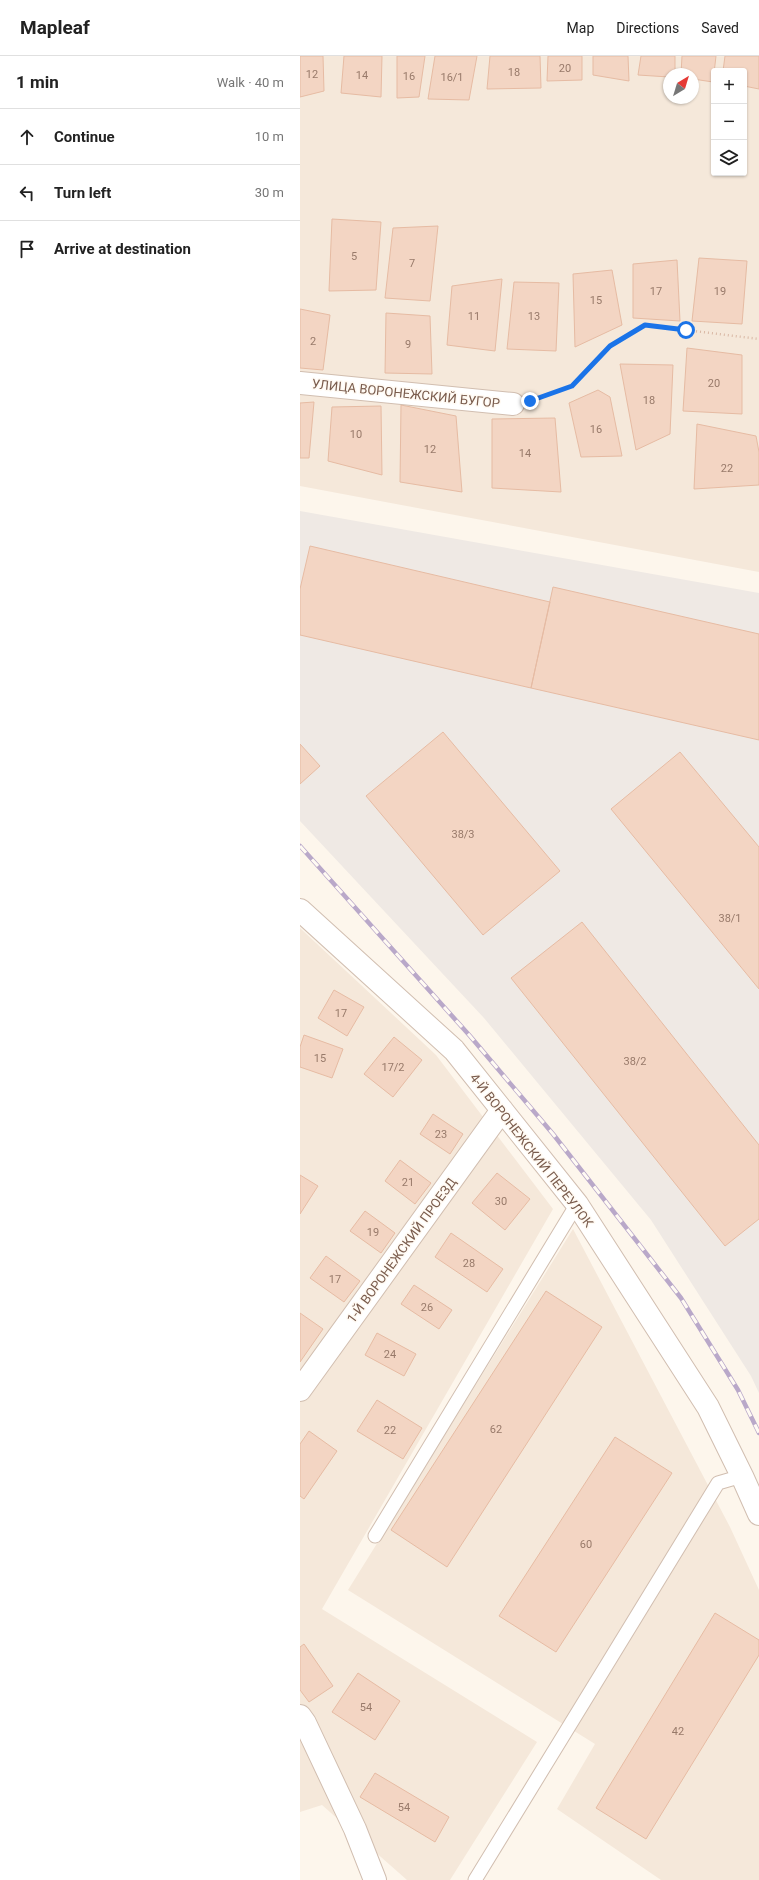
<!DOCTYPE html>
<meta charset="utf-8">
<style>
:root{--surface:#fff;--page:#f2f2f2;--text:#222;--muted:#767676;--line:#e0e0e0}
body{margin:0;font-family:Roboto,sans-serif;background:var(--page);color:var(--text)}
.controls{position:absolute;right:12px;top:12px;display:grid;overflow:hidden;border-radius:4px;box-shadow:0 1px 3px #0004}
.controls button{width:36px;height:36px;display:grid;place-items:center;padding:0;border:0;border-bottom:1px solid var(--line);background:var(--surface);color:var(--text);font:20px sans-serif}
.compass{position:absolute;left:363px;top:12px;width:36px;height:36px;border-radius:50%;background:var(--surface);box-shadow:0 1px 3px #0004;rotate:38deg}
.stop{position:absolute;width:12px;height:12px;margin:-9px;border:3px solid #1a73e8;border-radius:50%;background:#fff}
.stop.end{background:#1a73e8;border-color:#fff;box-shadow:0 1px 4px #0008}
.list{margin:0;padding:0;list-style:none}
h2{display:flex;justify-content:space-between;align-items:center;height:52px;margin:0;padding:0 16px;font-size:17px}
h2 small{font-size:13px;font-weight:400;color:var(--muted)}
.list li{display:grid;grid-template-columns:26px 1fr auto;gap:12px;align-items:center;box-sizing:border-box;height:56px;padding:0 16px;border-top:1px solid var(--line)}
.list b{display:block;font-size:15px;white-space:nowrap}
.list em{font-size:13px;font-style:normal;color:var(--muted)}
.icon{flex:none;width:22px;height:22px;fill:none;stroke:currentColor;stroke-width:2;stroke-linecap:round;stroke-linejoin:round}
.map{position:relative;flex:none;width:459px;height:1824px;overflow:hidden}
header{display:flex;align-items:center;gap:24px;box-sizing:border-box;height:56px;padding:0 20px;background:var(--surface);border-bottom:1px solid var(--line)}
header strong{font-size:19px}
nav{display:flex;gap:22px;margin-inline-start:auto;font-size:14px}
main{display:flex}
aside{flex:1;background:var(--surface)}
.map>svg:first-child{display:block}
</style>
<header>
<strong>Mapleaf</strong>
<nav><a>Map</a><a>Directions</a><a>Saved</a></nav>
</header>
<main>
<aside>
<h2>1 min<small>Walk · 40 m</small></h2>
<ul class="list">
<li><svg class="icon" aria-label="ahead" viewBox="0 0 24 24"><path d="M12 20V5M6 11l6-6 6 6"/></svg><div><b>Continue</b></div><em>10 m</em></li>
<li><svg class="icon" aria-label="left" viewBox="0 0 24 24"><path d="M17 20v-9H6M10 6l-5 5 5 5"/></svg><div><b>Turn left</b></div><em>30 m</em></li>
<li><svg class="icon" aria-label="arrive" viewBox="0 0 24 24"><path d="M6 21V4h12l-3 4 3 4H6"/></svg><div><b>Arrive at destination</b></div></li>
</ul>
</aside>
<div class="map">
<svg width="459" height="1824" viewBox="0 0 459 1824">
<rect width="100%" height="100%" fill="#fdf6ec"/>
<path fill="#f5e8da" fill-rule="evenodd" d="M0,0h459v516l-459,-86zM414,15h30v102h-30zM369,18h24v24h-24z
M0,872l136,127 117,154 -231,400 215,133 -87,138h-43l-85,-75 -22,7z
M273,1173l157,298 29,63v290h-98l-104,-71 38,-65 -247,-154z"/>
<path fill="#efe9e4" d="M0,455l459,82v800l-8,-17 -100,-156 -167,-202 -184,-197z"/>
<path fill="#f3d5c3" stroke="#e6bba3" d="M0,0h23l1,35 -24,6z
M44,0h38l-1,41 -40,-4z
M97,0h28l-6,41 -22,1z
M135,0h42l-8,44 -41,-1z
M190,0h50l1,32 -54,1z
M248,0h34v24l-35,1z
M293,0h35l1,25 -36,-6z
M341,0h34v18h-6v3l-31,-2z
M382,0h34l-3,26 -20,-3v-5h-12z
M425,0h34v33l-15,-3v-15h-21z
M32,163l49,3 -5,68 -47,1z
M138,170l-8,75 -45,-3 8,-70z
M399,202l48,3 -5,63 -50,-3z
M377,204l3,61 -47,-3v-54z
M312,214l10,55 -47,22 -2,-73z
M202,223l-7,72 -48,-6 5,-59z
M214,226l45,1 -3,68 -49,-2z
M0,253l30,6 -7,55 -23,-2z
M86,257l44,3 2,58 -47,-1z
M387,292l55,7v59l-59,-3z
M320,308l53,1 -3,69 -34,16z
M298,334l12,7 12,59 -41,1 -12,-54z
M14,346l-5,56h-9v-55z
M101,349l55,11 6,76 -62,-10z
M81,350l1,69 -54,-14 4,-54z
M255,362l6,74 -69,-4v-69z
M397,368l59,12 3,16v33l-65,4z
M10,490l240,56 -19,86 -231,-53v-46z
M253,531l206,47v106l-228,-52z
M143,676l117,139 -77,64 -117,-139z
M0,688l20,22 -20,18z
M380,696l79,95v142l-148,-180z
M282,866l177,223v74l-34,27 -214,-268z
M34,934l30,17 -17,29 -29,-18z
M4,979l39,14 -11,29 -32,-11v-20z
M94,981l28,23 -29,37 -29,-23z
M133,1058l30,20 -13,20 -30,-20z
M100,1104l31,23 -16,21 -30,-23z
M197,1117l33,26 -25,31 -33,-27z
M0,1119l18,11 -18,28z
M65,1155l30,22 -14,20 -31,-22z
M151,1177l52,36 -16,23 -52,-35z
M26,1200l34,25 -16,21 -34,-24z
M114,1229l38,25 -13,19 -38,-25z
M246,1235l56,36 -155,240 -56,-37z
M0,1257l23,16 -23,33z
M77,1277l39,21 -12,22 -39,-21z
M77,1344l45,28 -19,31 -46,-28z
M9,1375l28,20 -33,48 -4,-3v-52z
M315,1381l57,36 -116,179 -57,-36z
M415,1557l44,27v15l-113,184 -50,-31z
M4,1588l29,42 -24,16 -9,-12v-43z
M58,1617l42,28 -25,39 -43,-28z
M75,1717l74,44 -14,25 -75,-45z"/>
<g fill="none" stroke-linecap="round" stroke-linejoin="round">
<g stroke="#d1beb0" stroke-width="15">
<path id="service" d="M75,1480l202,-332
M175,1824l243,-397 24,-7"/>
</g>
<g stroke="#d1beb0" stroke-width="24">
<path id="minor" d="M0,327l213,21
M0,854l154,140 123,154 131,203 34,69 17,38
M0,1334l202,-280
M0,1660l5,7 50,106 20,51"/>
</g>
<path stroke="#d9b8a5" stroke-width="2.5" stroke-dasharray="1 3" stroke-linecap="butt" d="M237,342l34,-12 40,-40 34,-21 114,14"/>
<use href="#service" stroke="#fff" stroke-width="13"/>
<use href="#minor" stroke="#fff" stroke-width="22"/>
<g stroke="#b9a8c9" stroke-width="4.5">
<path id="rail" d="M0,790l170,190 83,98 128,164 57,92 21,43"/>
</g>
<use href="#rail" stroke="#fffaf3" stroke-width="3" stroke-dasharray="9" stroke-linecap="butt"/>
</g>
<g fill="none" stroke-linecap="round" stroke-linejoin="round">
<path stroke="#1a73e8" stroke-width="5" d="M230,345l42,-15 38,-40 35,-21 41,5"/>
</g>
<g text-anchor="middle" stroke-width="3" stroke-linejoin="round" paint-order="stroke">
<g font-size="11" fill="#987a6a">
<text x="265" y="16">20</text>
<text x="214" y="20">18</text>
<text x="12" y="22">12</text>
<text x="62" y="23">14</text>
<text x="109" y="24">16</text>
<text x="152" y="25">16/1</text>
<text x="54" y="204">5</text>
<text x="112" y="211">7</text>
<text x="356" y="239">17</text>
<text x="420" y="239">19</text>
<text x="296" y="248">15</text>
<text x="174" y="264">11</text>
<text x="234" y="264">13</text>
<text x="13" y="289">2</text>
<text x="108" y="292">9</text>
<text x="414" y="331">20</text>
<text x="349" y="348">18</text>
<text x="296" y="377">16</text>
<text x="56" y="382">10</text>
<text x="130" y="397">12</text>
<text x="225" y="401">14</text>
<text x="427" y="416">22</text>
<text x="163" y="782">38/3</text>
<text x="430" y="866">38/1</text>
<text x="41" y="961">17</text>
<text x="20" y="1006">15</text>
<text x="335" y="1009">38/2</text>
<text x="93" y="1015">17/2</text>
<text x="141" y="1082">23</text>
<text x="108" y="1130">21</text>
<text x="201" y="1149">30</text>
<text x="73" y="1180">19</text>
<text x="169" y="1211">28</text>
<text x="35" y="1227">17</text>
<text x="127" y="1255">26</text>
<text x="90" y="1302">24</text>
<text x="196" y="1377">62</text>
<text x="90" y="1378">22</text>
<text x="286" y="1492">60</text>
<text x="66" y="1655">54</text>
<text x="378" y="1679">42</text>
<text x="104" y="1755">54</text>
</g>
<g font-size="13" fill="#7a5c4d" stroke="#fffaf3">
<text transform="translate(106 337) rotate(6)" y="5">УЛИЦА ВОРОНЕЖСКИЙ БУГОР</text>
<text transform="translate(232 1094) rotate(52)" y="5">4-Й ВОРОНЕЖСКИЙ ПЕРЕУЛОК</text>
<text transform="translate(101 1194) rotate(-54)" y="5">1-Й ВОРОНЕЖСКИЙ ПРОЕЗД</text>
</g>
</g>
</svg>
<div class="controls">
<button>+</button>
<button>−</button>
<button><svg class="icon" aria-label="layers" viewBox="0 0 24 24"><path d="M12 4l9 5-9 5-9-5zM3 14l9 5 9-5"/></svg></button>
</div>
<svg class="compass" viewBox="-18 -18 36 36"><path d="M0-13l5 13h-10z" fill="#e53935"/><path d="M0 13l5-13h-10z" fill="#767676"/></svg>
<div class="stop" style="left:386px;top:274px"></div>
<div class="stop end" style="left:230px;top:345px"></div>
</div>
</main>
